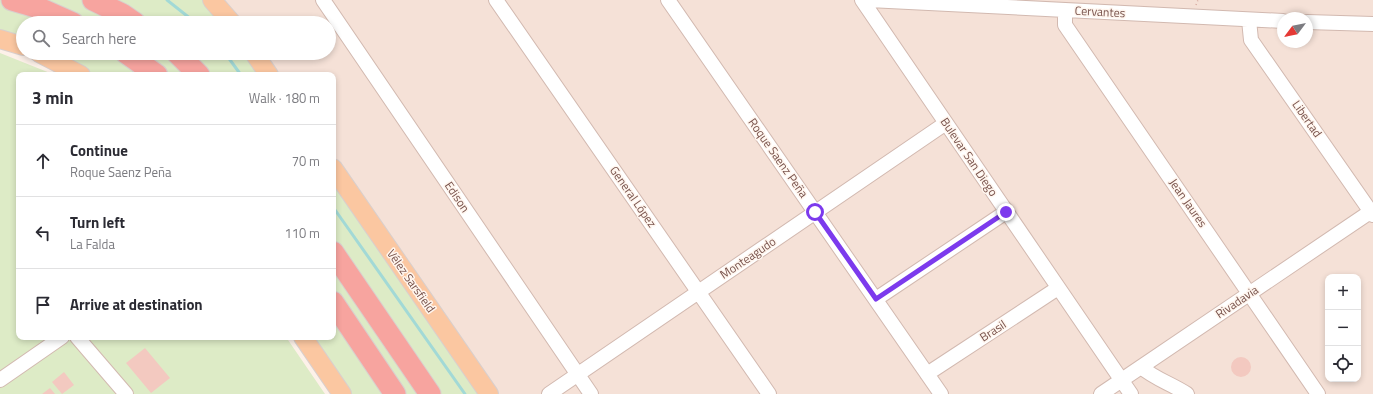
<!DOCTYPE html>
<meta charset="utf-8">
<style>
:root{--surface:#fff;--page:#f7f7f7;--text:#2b2b33;--muted:#7c7c81;--line:#e1e1e2}
body{margin:0;font-family:"Titillium Web",sans-serif;background:var(--page);color:var(--text)}
.controls{position:absolute;right:12px;bottom:12px;display:grid;overflow:hidden;border-radius:8px;box-shadow:0 2px 6px #0003}
.controls button{width:36px;height:36px;display:grid;place-items:center;padding:0;border:0;border-bottom:1px solid var(--line);background:var(--surface);color:var(--text);font:20px sans-serif}
.compass{position:absolute;left:1277px;top:12px;width:36px;height:36px;border-radius:50%;background:var(--surface);box-shadow:0 2px 6px #0003;rotate:238deg}
.stop{position:absolute;width:12px;height:12px;margin:-9px;border:3px solid #7c3aed;border-radius:50%;background:#fff}
.stop.end{background:#7c3aed;border-color:#fff;box-shadow:0 1px 4px #0008}
.list{margin:0;padding:0;list-style:none}
h2{display:flex;justify-content:space-between;align-items:center;height:52px;margin:0;padding:0 16px;font-size:17px}
h2 small{font-size:13px;font-weight:400;color:var(--muted)}
.list li{display:grid;grid-template-columns:26px 1fr auto;gap:12px;align-items:center;box-sizing:border-box;height:72px;padding:0 16px;border-top:1px solid var(--line)}
.list b{display:block;font-size:15px;white-space:nowrap}
.list p{margin:0;font-size:13px;white-space:nowrap;color:var(--muted)}
.list em{font-size:13px;font-style:normal;color:var(--muted)}
.icon{flex:none;width:22px;height:22px;fill:none;stroke:currentColor;stroke-width:2;stroke-linecap:round;stroke-linejoin:round}
.map{position:relative;flex:none;width:1373px;height:394px;overflow:hidden}
.search{position:absolute;background:var(--surface);box-shadow:0 2px 6px #0003;left:16px;top:16px;width:320px;height:44px;display:flex;align-items:center;gap:10px;box-sizing:border-box;padding:0 14px;border-radius:22px;color:var(--muted);font-size:15px}
.panel{position:absolute;background:var(--surface);box-shadow:0 2px 6px #0003;left:16px;top:72px;width:320px;height:268px;border-radius:8px}
.map>svg:first-child{display:block}
</style>
<div class="map">
<svg width="1373" height="394" viewBox="0 0 1373 394">
<rect width="100%" height="100%" fill="#fdf1e9"/>
<path fill="#f5e1d7" fill-rule="evenodd" d="M212,0h1161v394h-884l-156,-226v-93h-64l-15,-22h75v-30h-97zM1283,18h24v24h-24zM1328,277h30v102h-30z"/>
<path fill="#ddebc6" d="M0,0h212l20,23h-209v23l-23,-7z
M0,53l55,22h-36v262h267l39,57h-325z
M39,53h215l15,22h-188z
M333,168l156,226h-147l-39,-57h30z"/>
<g fill="none" stroke-linecap="round" stroke-linejoin="round">
<path stroke="#a2d9d6" stroke-width="3" d="M167,0l29,23
M225,53l16,22
M333,207l132,187"/>
</g>
<path fill="#f3c9c0" d="M145,348l25,30 -19,15 -25,-30z
M1231 367a10 10 0 1 1 20 0a10 10 0 1 1-20 0Z
M64,372l10,13 -12,9 -10,-12z
M50,388l5,6h-13z"/>
<g fill="none" stroke-linecap="round" stroke-linejoin="round">
<g stroke="#d2b9b0" stroke-width="16">
<path id="minor" d="M323,0l268,394
M496,0l273,394
M668,0l273,394
M862,0l269,394
M869,0l414,21
M1065,10v15l253,369
M1249,20l2,20 122,175
M1307,22l66,2
M876,299l130,-87
M77,337l49,57
M1141,367c14,12 31,17 46,27
M927,374l131,-86
M0,380l62,-43
M549,394l397,-271
M1101,394l272,-184"/>
</g>
<g stroke="#d9cfcd" stroke-width="20">
<path id="major" d="M212,0l20,23
M0,39l23,7
M39,53l42,22
M254,53l15,22
M333,168l156,226
M303,337l39,57"/>
</g>
<g stroke="#d9cfcd" stroke-width="23">
<path id="highway" d="M12,0l27,8 34,15
M93,0l29,14 13,9
M126,53l31,22
M177,53l22,22
M333,252l97,142
M333,302l62,92"/>
</g>
<path stroke="#d8aca2" stroke-width="1.5" stroke-dasharray="1 3" stroke-linecap="butt" d="M1196,5l2,-5"/>
<use href="#minor" stroke="#fff" stroke-width="14"/>
<use href="#major" stroke="#fbc7a1" stroke-width="18"/>
<use href="#highway" stroke="#f7a49f" stroke-width="21"/>
</g>
<g fill="none" stroke-linecap="round" stroke-linejoin="round">
<path stroke="#7c3aed" stroke-width="5" d="M815,212l61,87 130,-87"/>
</g>
<g text-anchor="middle" stroke-width="3" stroke-linejoin="round" paint-order="stroke">
<g font-size="12" fill="#78524b" stroke="#fff6ef">
<text transform="translate(1100 12) rotate(3)" y="4">Cervantes</text>
<text transform="translate(1307 119) rotate(55)" y="4">Libertad</text>
<text transform="translate(969 157) rotate(56)" y="4">Bulevar San Diego</text>
<text transform="translate(778 158) rotate(55)" y="4">Roque Saenz Peña</text>
<text transform="translate(457 197) rotate(56)" y="4">Edison</text>
<text transform="translate(633 197) rotate(55)" y="4">General López</text>
<text transform="translate(1188 203) rotate(55)" y="4">Jean Jaures</text>
<text transform="translate(748 258) rotate(-34)" y="4">Monteagudo</text>
<text transform="translate(411 281) rotate(55)" y="4">Vélez Sarsfield</text>
<text transform="translate(1237 302) rotate(-34)" y="4">Rivadavia</text>
<text transform="translate(993 331) rotate(-33)" y="4">Brasil</text>
</g>
</g>
</svg>
<div class="controls">
<button>+</button>
<button>−</button>
<button><svg class="icon" aria-label="locate" viewBox="0 0 24 24"><circle cx="12" cy="12" r="6"/><path d="M12 2v4M12 18v4M2 12h4M18 12h4"/></svg></button>
</div>
<svg class="compass" viewBox="-18 -18 36 36"><path d="M0-13l5 13h-10z" fill="#e53935"/><path d="M0 13l5-13h-10z" fill="#7c7c81"/></svg>
<div class="stop" style="left:815px;top:212px"></div>
<div class="stop end" style="left:1006px;top:212px"></div>
<div class="search"><svg class="icon" aria-label="search" viewBox="0 0 24 24"><circle cx="10" cy="10" r="6"/><path d="M15 15l6 6"/></svg>Search here</div>
<section class="panel">
<h2>3 min<small>Walk · 180 m</small></h2>
<ul class="list">
<li><svg class="icon" aria-label="ahead" viewBox="0 0 24 24"><path d="M12 20V5M6 11l6-6 6 6"/></svg><div><b>Continue</b><p>Roque Saenz Peña</p></div><em>70 m</em></li>
<li><svg class="icon" aria-label="left" viewBox="0 0 24 24"><path d="M17 20v-9H6M10 6l-5 5 5 5"/></svg><div><b>Turn left</b><p>La Falda</p></div><em>110 m</em></li>
<li><svg class="icon" aria-label="arrive" viewBox="0 0 24 24"><path d="M6 21V4h12l-3 4 3 4H6"/></svg><div><b>Arrive at destination</b></div></li>
</ul>
</section>
</div>
